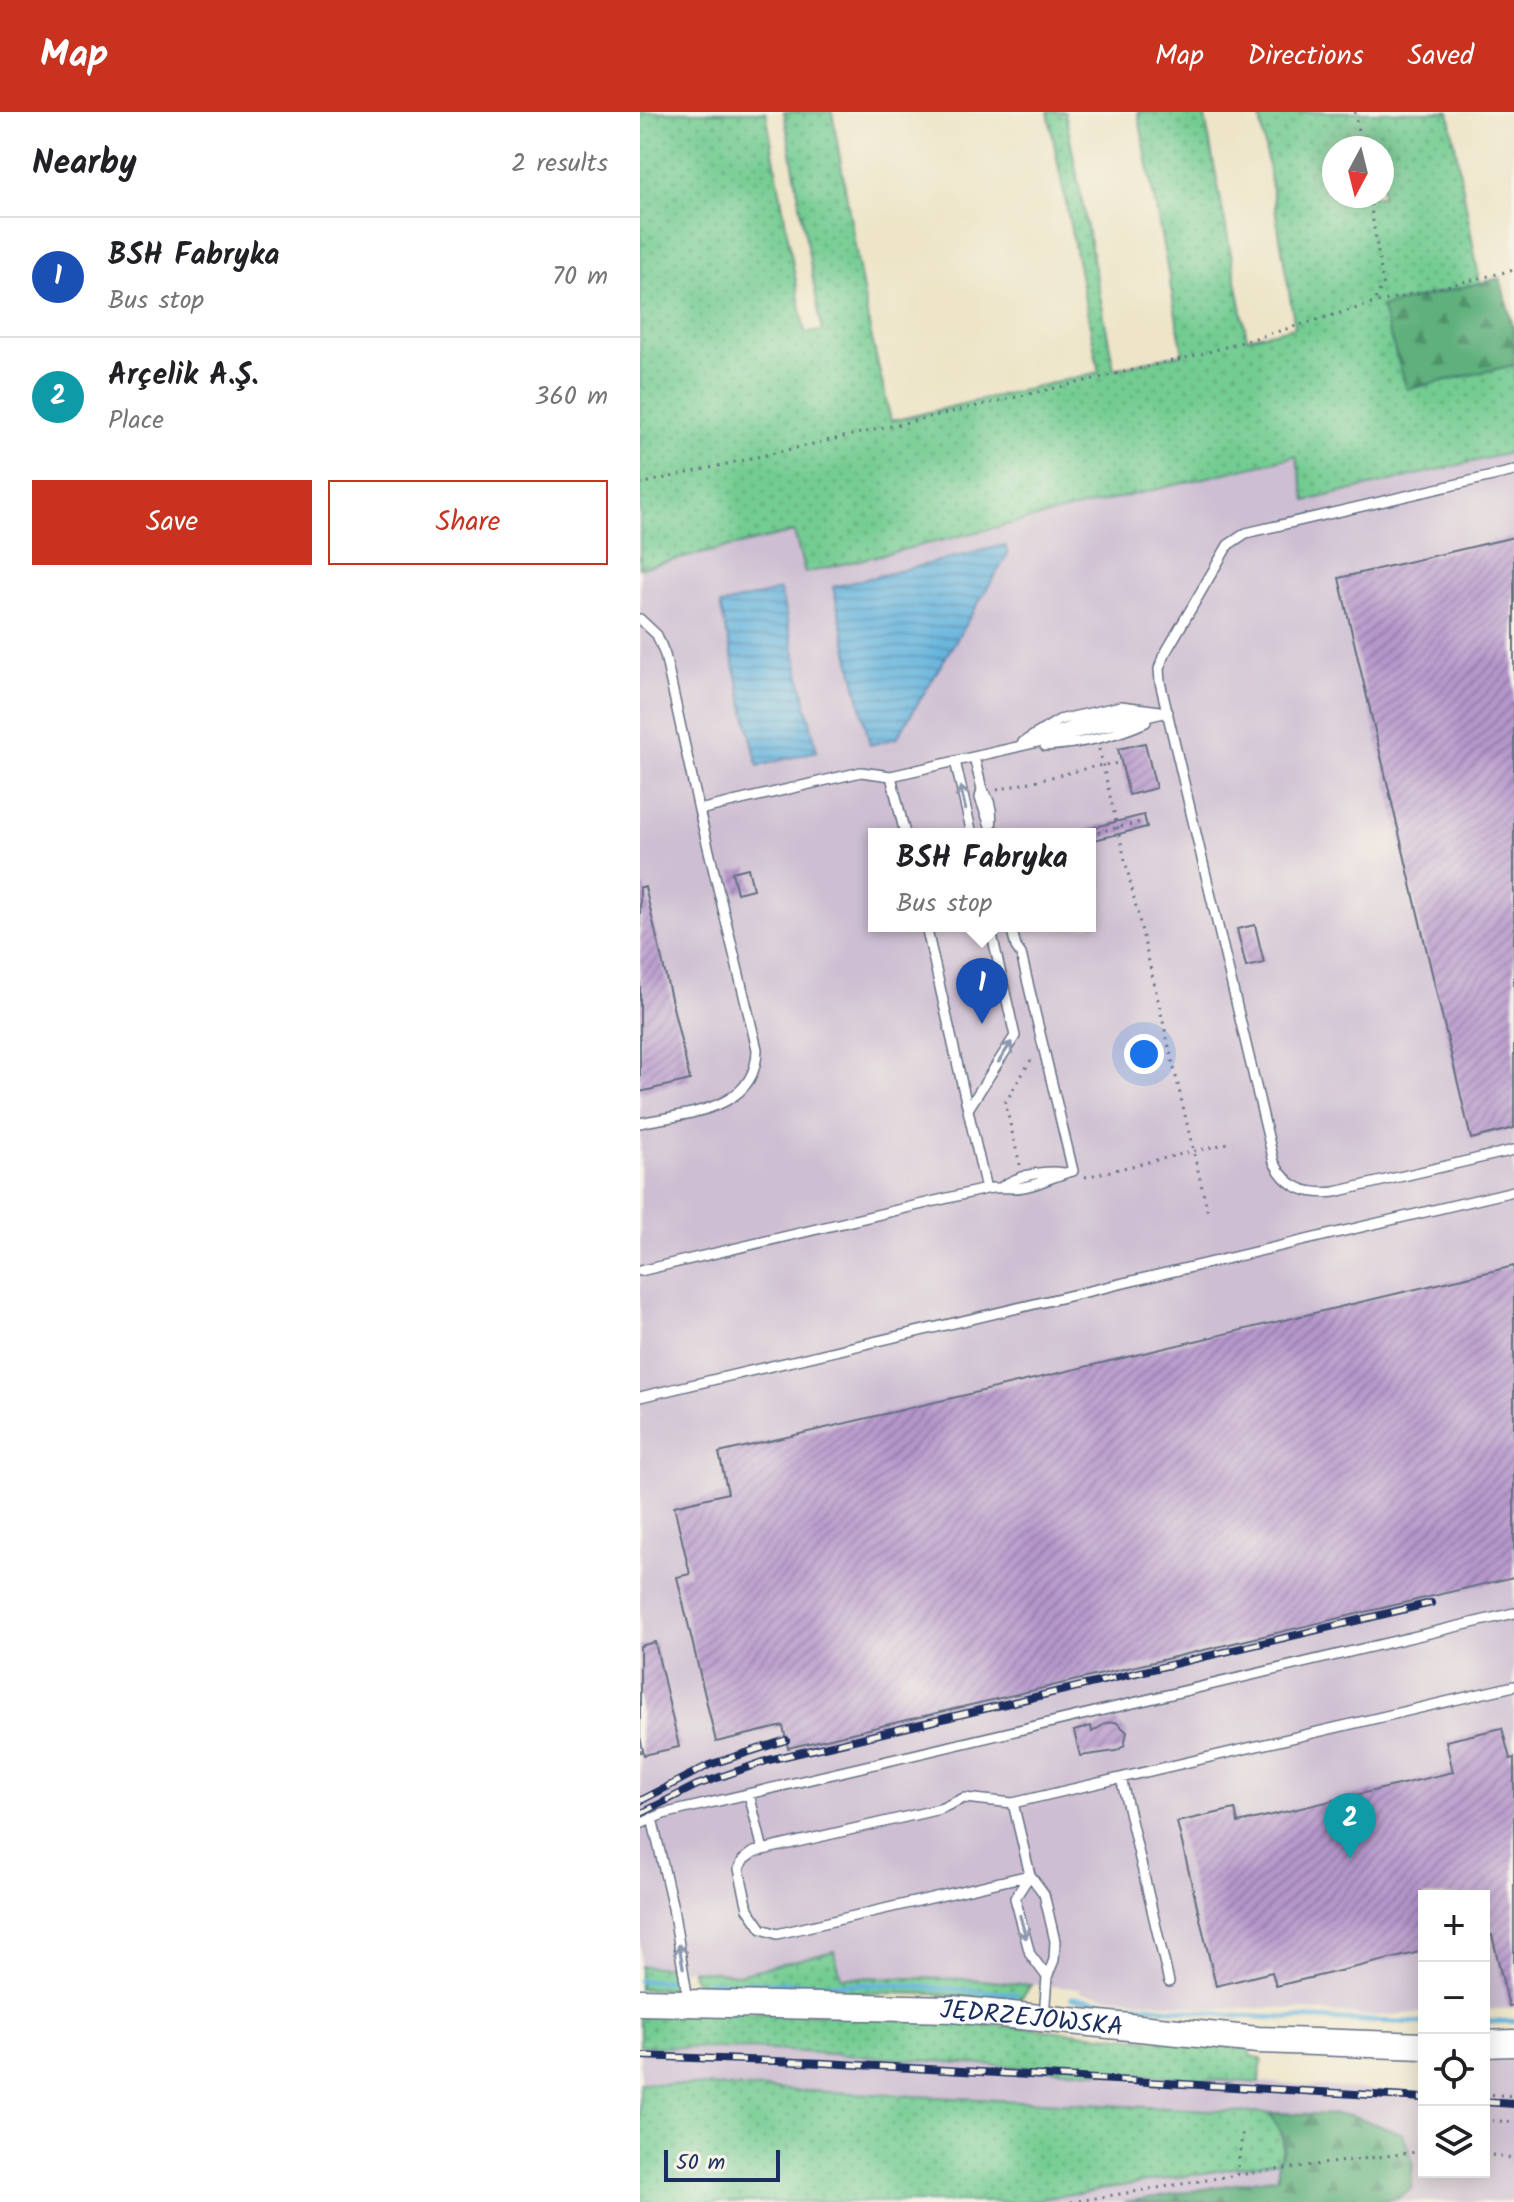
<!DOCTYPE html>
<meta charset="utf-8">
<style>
:root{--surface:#fff;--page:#f6f6f6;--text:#202124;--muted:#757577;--line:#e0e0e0;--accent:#c8321e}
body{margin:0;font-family:Kalam,sans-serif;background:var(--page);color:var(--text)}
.controls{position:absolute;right:24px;bottom:24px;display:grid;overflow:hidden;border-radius:0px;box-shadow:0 4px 20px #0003}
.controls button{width:72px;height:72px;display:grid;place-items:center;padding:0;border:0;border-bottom:2px solid var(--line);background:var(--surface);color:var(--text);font:40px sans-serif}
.compass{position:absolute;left:682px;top:24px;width:72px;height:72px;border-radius:50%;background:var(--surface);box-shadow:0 4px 20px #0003;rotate:187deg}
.scale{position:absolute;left:24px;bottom:20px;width:116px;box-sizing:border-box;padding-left:8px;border:4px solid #1b2f5e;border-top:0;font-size:22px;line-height:28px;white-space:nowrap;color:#1b2f5e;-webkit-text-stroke:6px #f7f3e8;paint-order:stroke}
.you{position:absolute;left:504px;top:942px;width:28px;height:28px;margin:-20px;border:6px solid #fff;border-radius:50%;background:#1a73e8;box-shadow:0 0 0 12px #1a73e833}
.badge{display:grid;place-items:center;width:52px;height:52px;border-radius:50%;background:var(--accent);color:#fff;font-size:26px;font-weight:700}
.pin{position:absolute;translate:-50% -66px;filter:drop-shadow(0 2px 4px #0008)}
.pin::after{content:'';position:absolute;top:42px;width:28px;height:24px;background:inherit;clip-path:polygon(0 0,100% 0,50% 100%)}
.popup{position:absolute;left:228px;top:716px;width:228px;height:104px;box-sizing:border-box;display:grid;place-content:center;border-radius:0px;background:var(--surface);filter:drop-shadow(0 2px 6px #0005);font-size:26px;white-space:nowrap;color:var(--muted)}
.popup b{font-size:30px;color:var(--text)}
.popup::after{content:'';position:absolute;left:50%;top:100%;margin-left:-16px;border:16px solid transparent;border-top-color:var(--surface)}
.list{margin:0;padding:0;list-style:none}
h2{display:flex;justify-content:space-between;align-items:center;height:104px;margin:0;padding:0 32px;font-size:34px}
h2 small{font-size:26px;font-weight:400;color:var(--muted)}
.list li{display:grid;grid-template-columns:52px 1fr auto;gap:24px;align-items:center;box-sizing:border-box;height:120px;padding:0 32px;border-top:2px solid var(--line)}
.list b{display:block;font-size:30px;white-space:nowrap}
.list p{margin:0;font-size:26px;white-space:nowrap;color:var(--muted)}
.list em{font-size:26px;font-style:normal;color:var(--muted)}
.actions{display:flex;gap:16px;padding:24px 32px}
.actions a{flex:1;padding:18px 0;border:2px solid var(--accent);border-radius:0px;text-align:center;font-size:28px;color:var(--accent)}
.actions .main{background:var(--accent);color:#fff}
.icon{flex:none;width:44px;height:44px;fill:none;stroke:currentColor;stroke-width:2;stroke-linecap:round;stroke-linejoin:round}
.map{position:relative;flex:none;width:874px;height:2090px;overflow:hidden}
header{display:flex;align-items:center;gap:48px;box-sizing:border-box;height:112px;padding:0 40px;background:var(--accent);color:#fff}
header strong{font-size:38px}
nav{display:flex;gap:44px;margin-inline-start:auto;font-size:28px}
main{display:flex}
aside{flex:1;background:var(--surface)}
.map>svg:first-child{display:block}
</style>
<header>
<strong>Map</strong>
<nav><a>Map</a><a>Directions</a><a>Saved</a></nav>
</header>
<main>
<aside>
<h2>Nearby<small>2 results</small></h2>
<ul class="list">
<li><span class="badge" style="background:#1a4fb4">1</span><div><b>BSH Fabryka</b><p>Bus stop</p></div><em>70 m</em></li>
<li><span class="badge" style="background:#0f9aa8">2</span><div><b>Arçelik A.Ş.</b><p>Place</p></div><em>360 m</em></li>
</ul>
<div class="actions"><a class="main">Save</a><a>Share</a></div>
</aside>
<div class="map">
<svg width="874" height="2090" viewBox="0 0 874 2090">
<defs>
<pattern id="grass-dots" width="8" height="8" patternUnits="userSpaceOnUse" patternTransform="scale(2)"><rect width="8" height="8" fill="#73cc92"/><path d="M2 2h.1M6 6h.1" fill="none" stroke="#5ea67a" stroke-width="1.8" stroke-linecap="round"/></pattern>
<pattern id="forest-firs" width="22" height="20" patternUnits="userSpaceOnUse" patternTransform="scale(2)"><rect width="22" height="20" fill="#5eb07c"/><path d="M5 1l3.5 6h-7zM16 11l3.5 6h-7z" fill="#4d9069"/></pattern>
<pattern id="water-rules" width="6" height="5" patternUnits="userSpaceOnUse" patternTransform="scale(2)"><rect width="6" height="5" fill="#63b3dd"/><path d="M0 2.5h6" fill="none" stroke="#5192b6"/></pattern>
<pattern id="building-hatch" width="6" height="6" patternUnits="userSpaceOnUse" patternTransform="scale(2)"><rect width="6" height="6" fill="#b596cb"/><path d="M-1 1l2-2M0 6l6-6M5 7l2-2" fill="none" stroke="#927ba8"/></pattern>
</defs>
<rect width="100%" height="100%" fill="#f7f3e8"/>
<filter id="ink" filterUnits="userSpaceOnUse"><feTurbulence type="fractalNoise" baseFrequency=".0125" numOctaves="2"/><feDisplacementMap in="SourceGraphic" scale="16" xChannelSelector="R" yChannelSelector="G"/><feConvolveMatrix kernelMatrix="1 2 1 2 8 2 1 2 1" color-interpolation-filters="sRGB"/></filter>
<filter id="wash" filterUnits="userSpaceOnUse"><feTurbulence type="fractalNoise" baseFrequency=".006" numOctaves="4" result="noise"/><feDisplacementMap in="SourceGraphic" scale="32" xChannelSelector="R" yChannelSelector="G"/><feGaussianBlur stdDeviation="1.8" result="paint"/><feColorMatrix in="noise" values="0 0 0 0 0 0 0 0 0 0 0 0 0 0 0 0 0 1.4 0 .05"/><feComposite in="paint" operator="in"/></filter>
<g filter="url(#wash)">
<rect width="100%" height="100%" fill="#eee5c8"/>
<path fill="#cdbed2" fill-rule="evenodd" d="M874,340v1556l-30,2v-114h-60v117l-56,3 -88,-8 -66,1 -132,-16 -2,-4 -8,-1 -104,-9 -128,-2 -6,-26 -95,23 -99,-8v-1398l155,-36 11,40 491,-116 10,45zM234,722h216v92h-216z
M0,1934l132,4 652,43v79h60v-111l30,-1v142h-874z"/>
<path fill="url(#grass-dots)" stroke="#477e78" stroke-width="2" fill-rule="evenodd" d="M0,0h126l39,221 17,-2 -38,-219h48l37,214 22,95 208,-49 -51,-260h17l49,257 69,-16 -45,-241h66l43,226 48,-11 -36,-215h190l31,171 -98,24 25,82 107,-24v87l-208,49 -10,-45 -491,117 -11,-41 -154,36zM694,36h48v48h-48z
M194,1839l7,26 127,2 63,6 -13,17 -85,-8 -225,-4c-8,-3 -16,-11 -16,-20l47,4z
M0,1854l35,2v11l-4,10h-31z
M0,1899l257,5 354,33 -1,7 12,2 -3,25 -487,-33 -132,-4z
M0,1971l630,30c10,18 18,29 8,48l-257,41h-381z"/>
<path fill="url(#forest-firs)" stroke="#3c706d" stroke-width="2" d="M860,166l14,53v34l-107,24 -26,-82z
M630,2001l81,2 52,19 10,28 -2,27 -12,9 -26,4h-249l154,-25v-16l6,-11v-13z"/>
<path fill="url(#water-rules)" stroke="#3f719e" stroke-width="2" d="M365,433l3,9 -111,184 -27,7 -37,-158z
M140,478l37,161 -59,15 -38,-161z"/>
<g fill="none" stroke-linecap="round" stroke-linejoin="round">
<path stroke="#63b3dd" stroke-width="5" d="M0,1869h29
M66,1870l187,3 123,9
M432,1886l164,18 188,7
M844,1910l30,-1"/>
</g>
<g id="blocks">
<path fill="url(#building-hatch)" d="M874,425v591l-43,11 -132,-561z
M505,631l11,45 -27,7 -11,-46z
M504,703l3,12 -57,14v-13z
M108,756l5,21 -16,4 -5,-21z
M0,775h5l45,193 -50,12z
M615,813l9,38 -18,4 -9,-38z
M874,1154v311l-726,171 -5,-22 -67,16 -39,-165 13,-3 -16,-68 54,-13 -9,-40z
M15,1530l24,105 -35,8 -4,-18v-91z
M476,1610l11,10 -3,14 -8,5 -36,5 -6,-25 17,-5 1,6 14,-9z
M862,1616l8,31 4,-1v248l-5,1 -17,-72 -8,1v-40h-60v55l-148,35 -4,-14 -56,14 -39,-164 58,-13 3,14 215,-51 -7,-31z"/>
</g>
</g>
<g filter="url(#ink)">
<use href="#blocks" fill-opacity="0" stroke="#656f83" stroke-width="2"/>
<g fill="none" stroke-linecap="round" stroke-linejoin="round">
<g stroke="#656f83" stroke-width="12">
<path id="lane" d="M874,359l-268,62 -18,12 -65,112 -4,12 1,13 114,480c13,26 33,33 61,30l179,-42
M0,507l17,16 8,20 34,155 58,239c0,62 -71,64 -117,74
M399,626c33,-13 69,-23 105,-25
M383,630l36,-22 62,-14 39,5
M405,634c34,-2 70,-10 101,-24
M334,645l8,32 -2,9 13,36
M315,649l17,73
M342,677c9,11 11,23 9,38
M59,698l162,-38 30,4
M265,722l-14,-58 277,-64
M328,997l47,-73 -25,-110
M363,1074c16,-11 43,-16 61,-13
M346,1077c10,-2 18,-1 27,-1 21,0 40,-13 60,-17l-52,-217 -5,-7 -5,-21
M0,1159l346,-82 -60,-263
M0,1285l874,-206
M481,1666l48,204
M109,1682l14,56
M373,1691l-49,-5 -24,11 -186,43 -11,8 -4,9 9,40 14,20 15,5 253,-59
M12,1706l21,90 15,92
M0,1712l23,-10 851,-201
M390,1763l-15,23 15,56 17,23
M404,1904l3,-39 7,-17 1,-19 -11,-47 -14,-19 -17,-72 501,-117"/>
</g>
<g stroke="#656f83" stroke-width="29">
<g id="secondary">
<path id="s1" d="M0,1890l312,7 306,31 166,6"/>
<path d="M844,1932l30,-1"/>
</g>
</g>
<path stroke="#656f83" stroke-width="3" stroke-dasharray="2 6" stroke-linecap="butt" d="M715,0l6,36
M729,84l14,88 -10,20
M0,372l558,-129 173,-51 143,-34
M459,637l109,464
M357,678l100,-24 24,-3
M450,722l55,-13
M380,1053l-15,-62 27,-45
M445,1065l148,-35
M0,1640l3,-1
M844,1982l30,2
M844,2008l30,2
M844,2042l30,4
M597,2063l6,-47
M431,2090l166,-27 187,-24"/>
<use href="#lane" stroke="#fff" stroke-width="9"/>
<use href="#secondary" stroke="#fff" stroke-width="26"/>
<g stroke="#1b2f5e" stroke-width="8">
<path id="rail" d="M0,1689l69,-36 77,-25
M0,1702l57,-29 72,-25 662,-157
M0,1944l185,7 599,35
M844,1990l30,2"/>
</g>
<use href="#rail" stroke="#f7f3e8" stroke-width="5" stroke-dasharray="15" stroke-linecap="butt"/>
</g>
<defs><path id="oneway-shaft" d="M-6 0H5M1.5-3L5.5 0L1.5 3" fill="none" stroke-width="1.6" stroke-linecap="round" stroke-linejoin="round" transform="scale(2)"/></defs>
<g stroke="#8d97ae">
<use href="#oneway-shaft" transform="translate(323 686) rotate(-103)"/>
<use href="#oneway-shaft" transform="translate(365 940) rotate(-57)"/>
<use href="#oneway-shaft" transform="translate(383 1815) rotate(75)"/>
<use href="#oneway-shaft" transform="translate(41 1844) rotate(-100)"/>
</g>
</g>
<g text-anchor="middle" stroke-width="8" stroke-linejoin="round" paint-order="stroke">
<g font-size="26" fill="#1b2f5e" stroke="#f7f3e8">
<text dy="9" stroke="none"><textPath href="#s1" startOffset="392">JĘDRZEJOWSKA</textPath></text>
</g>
</g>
</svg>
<div class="controls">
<button>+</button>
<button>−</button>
<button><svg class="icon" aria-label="locate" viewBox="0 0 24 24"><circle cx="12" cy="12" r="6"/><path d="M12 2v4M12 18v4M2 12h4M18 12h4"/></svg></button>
<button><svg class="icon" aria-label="layers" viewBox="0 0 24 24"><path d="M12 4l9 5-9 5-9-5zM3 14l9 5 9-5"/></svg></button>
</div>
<svg class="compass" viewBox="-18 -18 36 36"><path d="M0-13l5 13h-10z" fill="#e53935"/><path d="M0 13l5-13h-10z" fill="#757577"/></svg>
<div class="scale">50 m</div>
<div class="you"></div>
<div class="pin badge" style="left:342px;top:912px;background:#1a4fb4">1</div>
<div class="popup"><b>BSH Fabryka</b>Bus stop</div>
<div class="pin badge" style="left:710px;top:1747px;background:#0f9aa8">2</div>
</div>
</main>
